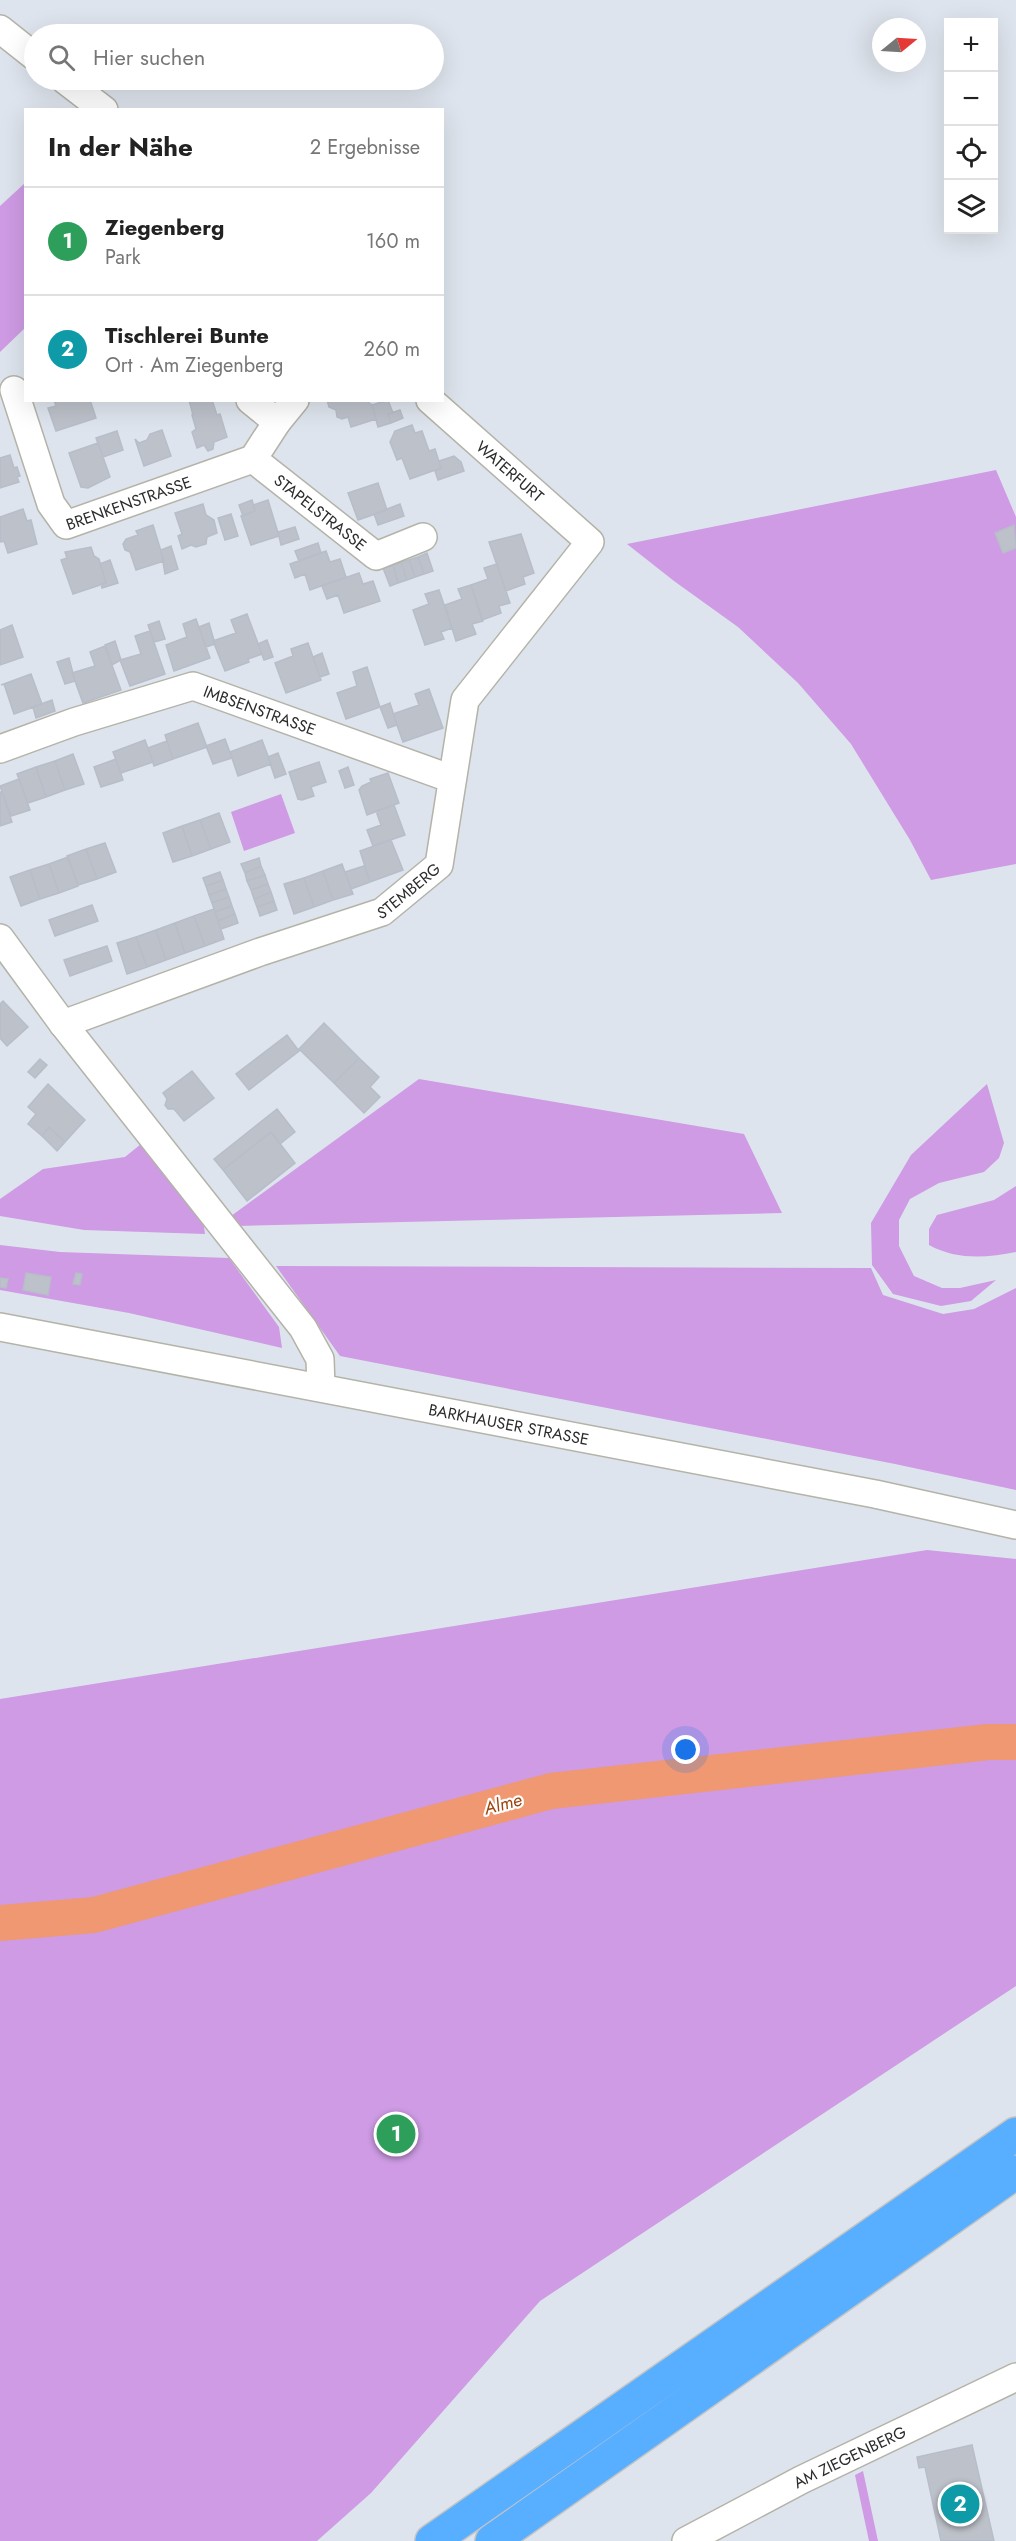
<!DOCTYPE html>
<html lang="de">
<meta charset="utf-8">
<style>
:root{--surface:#fff;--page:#f2f2f2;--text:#222;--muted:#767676;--line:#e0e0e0;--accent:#b45309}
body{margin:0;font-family:Jost,sans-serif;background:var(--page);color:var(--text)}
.controls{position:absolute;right:18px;top:18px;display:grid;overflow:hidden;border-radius:0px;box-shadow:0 6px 24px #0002}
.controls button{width:54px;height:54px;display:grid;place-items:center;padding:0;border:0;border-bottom:2px solid var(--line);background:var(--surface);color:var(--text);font:30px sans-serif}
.compass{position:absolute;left:872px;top:18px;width:54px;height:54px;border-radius:50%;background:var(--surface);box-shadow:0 6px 24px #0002;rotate:72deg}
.you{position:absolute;left:686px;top:1750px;width:21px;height:21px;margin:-15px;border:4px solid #fff;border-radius:50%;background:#1a73e8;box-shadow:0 0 0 9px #1a73e833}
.badge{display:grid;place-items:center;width:39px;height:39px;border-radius:50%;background:var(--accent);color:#fff;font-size:20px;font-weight:700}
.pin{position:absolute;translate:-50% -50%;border:3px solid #fff;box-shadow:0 2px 6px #0006}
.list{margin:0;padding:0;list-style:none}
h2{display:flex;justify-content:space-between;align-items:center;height:78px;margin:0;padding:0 24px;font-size:26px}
h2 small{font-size:20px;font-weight:400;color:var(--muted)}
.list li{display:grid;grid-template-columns:39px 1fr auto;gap:18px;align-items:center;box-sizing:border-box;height:108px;padding:0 24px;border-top:2px solid var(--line)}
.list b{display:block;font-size:22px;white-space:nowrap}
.list p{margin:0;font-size:20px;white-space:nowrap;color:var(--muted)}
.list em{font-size:20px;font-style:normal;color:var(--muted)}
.icon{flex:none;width:33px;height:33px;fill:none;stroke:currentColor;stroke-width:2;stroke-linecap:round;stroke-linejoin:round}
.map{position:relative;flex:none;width:1016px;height:2541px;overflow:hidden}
.search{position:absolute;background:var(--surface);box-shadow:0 6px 24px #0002;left:24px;top:24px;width:420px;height:66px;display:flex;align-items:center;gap:15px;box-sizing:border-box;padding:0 21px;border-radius:33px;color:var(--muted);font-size:22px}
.panel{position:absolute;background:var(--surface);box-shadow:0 6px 24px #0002;left:24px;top:108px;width:420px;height:294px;border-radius:0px}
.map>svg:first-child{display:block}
</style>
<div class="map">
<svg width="1016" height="2541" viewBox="0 0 1016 2541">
<rect width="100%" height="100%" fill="#dee4ed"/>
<path fill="#ce9be4" d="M25,183v145l-25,24v-146z
M996,470l20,47v347l-85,16 -21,-40 -59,-96 -53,-61 -60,-56 -64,-46 -47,-37z
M281,794l14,39 -51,18 -13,-39z
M419,1079l325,55 38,79 -544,13 -7,-10z
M987,1084l17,59 -5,15 -15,14 -45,11 -29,16 -11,21v26l15,30 28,12h18l36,-8 -25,21 -30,5 -48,-12 -21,-29 -1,-42 40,-68z
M141,1144l62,76 2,14 -121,-4 -84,-14v-17l43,-30 82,-12z
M1016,1186v66c-30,6 -60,8 -87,-7v-16l8,-14 57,-15z
M0,1245l60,7 169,6 50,69 3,21 -153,-35 -129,-23z
M276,1266l595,2 12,27 60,19 31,-5 42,-21v202l-121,-26 -555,-108z
M927,1550l89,9v427l-476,315 -169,192 -54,48h-317v-842z
M863,2471l15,70h-9l-14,-66z"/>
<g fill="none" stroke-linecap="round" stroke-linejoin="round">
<path stroke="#ef9871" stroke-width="36" d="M0,1923l94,-8 457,-124 437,-49h28"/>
</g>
<path fill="#bdc1c9" stroke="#b7bdc9" stroke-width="1.5" d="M54,400h36l6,18 -40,13 -8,-23 8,-2z
M189,400h23l5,15 3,-1 7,23 -13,5 -1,7 -5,2 -4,-6 -7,3 -5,-16 4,-3 -4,-14h1z
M327,400h38l7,5 4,14 -25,8 -3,-10 -6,2 -5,-2 -1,-7 -7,-3z
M388,400l5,13 -5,1 3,9 -13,4 -6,-22z
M400,410l3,8 -12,5 -3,-9z
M412,425l3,8 7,-2 7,20 6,-2 6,19 -31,11 -8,-21 -5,2 -7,-18 5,-11z
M162,430l9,26 -27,10 -9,-27 4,4 8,-3 3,-6z
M117,431l6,19 -20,7 -7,-19z
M98,443l12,34 -22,11 -7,-1 -12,-34z
M10,455l4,13 3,-1 3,9 -3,1 2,5 -19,6v-30z
M454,456l7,6 3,9 -26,9 -3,-9 6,-3 -2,-7z
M378,483l9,27 -29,10 -10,-27z
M252,500l3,11 -12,5 -4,-11z
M268,500l11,36 -28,9 -10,-29 14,-5 -2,-6z
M203,504l3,11 8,5 3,13 -10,4 -1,7 -10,3 -5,-2 -9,4 -4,-13 4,-2 -7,-21z
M400,504l4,12 -26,9 -4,-11z
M23,509l4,12 4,-1 6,24 -29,9 -4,-12 -3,1 -1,-2v-23z
M231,514l7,22 -13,4 -7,-22z
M153,525l11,36 -28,9 -6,-18 -5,-2 -2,-6 3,-5 12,-4 -2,-4z
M1014,525l2,23 -13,5 -8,-20z
M295,527l4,12 -18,6 -3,-13z
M521,534l13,39 -11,4 2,7 -19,7 -17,-49z
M318,543l3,10 -22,8 -4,-10z
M171,546l7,23 -13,5 -4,-24z
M91,547l3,9 5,3 7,24 -33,11 -12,-34 6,-2 -2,-6z
M326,551l4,11 10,-3 6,18 -36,13 -5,-16 -10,4 -5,-14z
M427,553l6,18 -9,3 -6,-17z
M418,557l6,17 -9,3 -6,-17z
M110,560l8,23 -16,5 -1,-4 5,-1 -6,-19z
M409,560l6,17 -8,3 -6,-18z
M401,562l6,18 -9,3 -5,-18z
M497,564l13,39 -11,3 2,7 -19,7 -11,-35 17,-6 -4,-11z
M393,565l5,18 -8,3 -7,-18z
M359,573l4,11 10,-3 7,20 -36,12 -6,-18 -11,4 -5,-13z
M471,585l12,36 -11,3 4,10 -20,7 -11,-36 17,-6 -4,-10z
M439,590l13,38 -11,4 3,7 -19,6 -12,-35 16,-6 -4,-10z
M247,614l15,40 -14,5 1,3 -24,9 -12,-30 23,-8 -5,-13z
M196,619l14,39 -36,13 -8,-26 21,-8 -4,-13z
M159,621l6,18 -11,3 -6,-17z
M209,623l6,21 -9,3 -7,-20z
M12,625l11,32 -23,8v-35z
M150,631l15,43 -35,12 -10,-26 21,-6 -6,-18z
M267,640l6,17 -9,3 -6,-16z
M115,641l6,19 -9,5 -7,-20z
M308,643l13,37 -35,13 -11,-30 18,-7 -2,-7z
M105,646l16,44 -38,13 -11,-30 23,-7 -5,-14z
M322,653l7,21 -9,3 -7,-20z
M69,658l6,23 -10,3 -8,-22z
M367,667l13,40 -34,12 -9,-26 20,-7 -4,-14z
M31,674l11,30 -28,10 -10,-30 -3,1z
M429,689l14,39 -40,14 -10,-28 26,-9 -4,-11z
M52,700l3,11 -19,7 -3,-11z
M390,703l7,22 -9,3 -8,-21z
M198,723l9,24 -34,12 -8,-24z
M225,739l7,19 -19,6 -7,-18z
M145,740l8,22 -32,11 -8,-21z
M262,740l9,24 -33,12 -8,-24z
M167,741l6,18 -19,7 -6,-18z
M278,753l8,21 -11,4 -7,-21z
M73,754l11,30 -19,6 -10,-29z
M116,759l7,21 -22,7 -7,-20z
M55,761l10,29 -19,7 -10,-30z
M319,762l7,20 -15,5 3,9 -12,4 -4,-1 -9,-27z
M36,767l10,30 -18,6 -11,-29z
M348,767l6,18 -9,3 -6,-17z
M388,773l11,30 -32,12 -8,-25 3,-4 9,-4 -1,-3z
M19,779l11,31 -19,6 -11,-30z
M0,792h2l10,30 -12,4z
M394,805l11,30 -32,11 -6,-16 14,-5 -5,-14z
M219,813l11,29 -19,7 -11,-29z
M200,820l11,29 -19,7 -10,-30z
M182,826l10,30 -19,6 -10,-29z
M391,840l12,30 -33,12 -10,-31z
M105,843l11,29 -19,7 -11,-30z
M86,849l11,30 -19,6 -11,-29z
M68,857l10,29 -19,7 -10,-29z
M259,858l2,8 -16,7 -4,-9z
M49,864l10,29 -19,6 -10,-29z
M342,864l11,30 -20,6 -10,-29z
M261,866l4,9 -18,6 -2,-8z
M364,866l6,16 -19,7 -6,-17z
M30,870l10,29 -19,7 -11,-29z
M323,871l10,29 -19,7 -10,-29z
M220,872l3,8 -17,6 -3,-8z
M265,875l3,9 -17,6 -4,-9z
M304,878l10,29 -20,7 -10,-30z
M223,880l3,9 -17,6 -3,-9z
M268,884l3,8 -17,7 -3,-9z
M226,889l3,8 -17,6 -3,-8z
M271,892l3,9 -17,6 -3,-8z
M229,897l3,9 -17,6 -3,-9z
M274,901l3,9 -17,6 -3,-9z
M92,905l6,16 -43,15 -6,-16z
M232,906l3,8 -17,7 -3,-9z
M214,909l10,30 -19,7 -11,-30z
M235,914l3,9 -17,6 -3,-8z
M194,916l11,30 -20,7 -10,-30z
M175,923l10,30 -19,7 -10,-30z
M156,930l10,30 -19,7 -11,-30z
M136,937l11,30 -20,7 -10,-31z
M107,946l5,15 -42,15 -6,-16z
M3,1001l25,26 -21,19 -7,-8v-34z
M324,1023l35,35 -25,25 -35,-34z
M287,1035l12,16 -50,39 -13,-16z
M359,1058l20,19 -9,10 10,10 -16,16 -30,-30z
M40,1059l7,6 -12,13 -7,-6z
M192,1071l22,27 -30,23 -10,-12h-6l-3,-4 2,-6 -4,-6z
M48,1084l37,36 -20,22 -16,-15 -7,9 -14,-12 8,-10 -8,-7z
M277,1109l18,23 -15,12 -9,-12 -48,38 -9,-11z
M49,1127l16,15 -8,9 -15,-15z
M271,1132l24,31 -48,38 -24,-31z
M26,1273l25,4 -3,18 -25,-5z
M76,1273l6,1 -2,11 -7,-1z
M0,1278l8,1 -2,9 -6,-1z
M972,2445l22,96h-53l-16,-74 -6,1 -2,-11z"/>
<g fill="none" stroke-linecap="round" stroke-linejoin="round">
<g stroke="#b4b3a8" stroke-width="30">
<g id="minor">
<path d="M0,29l34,27"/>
<path d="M65,80l39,30"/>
<path id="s1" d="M14,390l37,114 15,21 187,-66 24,-37 18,-22"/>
<path d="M250,400l27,22"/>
<path id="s2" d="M253,459l123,97 47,-19"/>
<path id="s3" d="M0,749l74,-27 119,-36 259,93"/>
<path d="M0,938l63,86 240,304 17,31 1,28"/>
<path id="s4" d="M63,1024l197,-72 122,-40 57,-47 26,-165 125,-158 -160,-142"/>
<path id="s5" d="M0,1327l875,167 141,31"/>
<path id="s6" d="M686,2541l115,-61 215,-103"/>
</g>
</g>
<g stroke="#c4c4c4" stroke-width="36">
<path id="highway" d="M432,2541l584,-407
M492,2541l524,-369"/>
</g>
<use href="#minor" stroke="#fff" stroke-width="27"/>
<use href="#highway" stroke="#58afff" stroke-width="33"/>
</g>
<g text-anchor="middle" stroke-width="4.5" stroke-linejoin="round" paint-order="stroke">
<g font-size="16" fill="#2c2c2c" stroke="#fff">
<text transform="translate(510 471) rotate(41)" y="6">WATERFURT</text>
<text dy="6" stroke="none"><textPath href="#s1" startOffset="212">BRENKENSTRASSE</textPath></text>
<text dy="6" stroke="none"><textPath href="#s2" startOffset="86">STAPELSTRASSE</textPath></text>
<text dy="6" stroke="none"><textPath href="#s3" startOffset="274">IMBSENSTRASSE</textPath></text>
<text dy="6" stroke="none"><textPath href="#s4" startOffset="372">STEMBERG</textPath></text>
<text dy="6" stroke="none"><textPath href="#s5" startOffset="518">BARKHAUSER STRASSE</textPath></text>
<text dy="6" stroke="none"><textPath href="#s6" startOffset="184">AM ZIEGENBERG</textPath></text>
</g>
<g font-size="18" font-style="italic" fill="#9e450d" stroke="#fff">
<text transform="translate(503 1804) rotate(-15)" y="6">Alme</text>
</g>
</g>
</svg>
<div class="controls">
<button>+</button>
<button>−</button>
<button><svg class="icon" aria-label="locate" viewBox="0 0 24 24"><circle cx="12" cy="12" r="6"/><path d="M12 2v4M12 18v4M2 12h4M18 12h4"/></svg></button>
<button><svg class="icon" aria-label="layers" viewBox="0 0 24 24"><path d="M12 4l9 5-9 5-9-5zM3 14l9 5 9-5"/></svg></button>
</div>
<svg class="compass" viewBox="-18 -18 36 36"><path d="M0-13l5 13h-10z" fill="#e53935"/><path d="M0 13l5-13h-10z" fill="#767676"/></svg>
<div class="you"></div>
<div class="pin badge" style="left:396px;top:2134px;background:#2e9e5b">1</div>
<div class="pin badge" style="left:960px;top:2504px;background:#0f9aa8">2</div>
<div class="search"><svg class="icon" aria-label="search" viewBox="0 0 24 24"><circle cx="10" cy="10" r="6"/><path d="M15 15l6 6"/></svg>Hier suchen</div>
<section class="panel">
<h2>In der Nähe<small>2 Ergebnisse</small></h2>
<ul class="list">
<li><span class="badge" style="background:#2e9e5b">1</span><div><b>Ziegenberg</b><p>Park</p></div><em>160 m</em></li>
<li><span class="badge" style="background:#0f9aa8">2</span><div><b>Tischlerei Bunte</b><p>Ort · Am Ziegenberg</p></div><em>260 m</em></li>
</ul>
</section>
</div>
